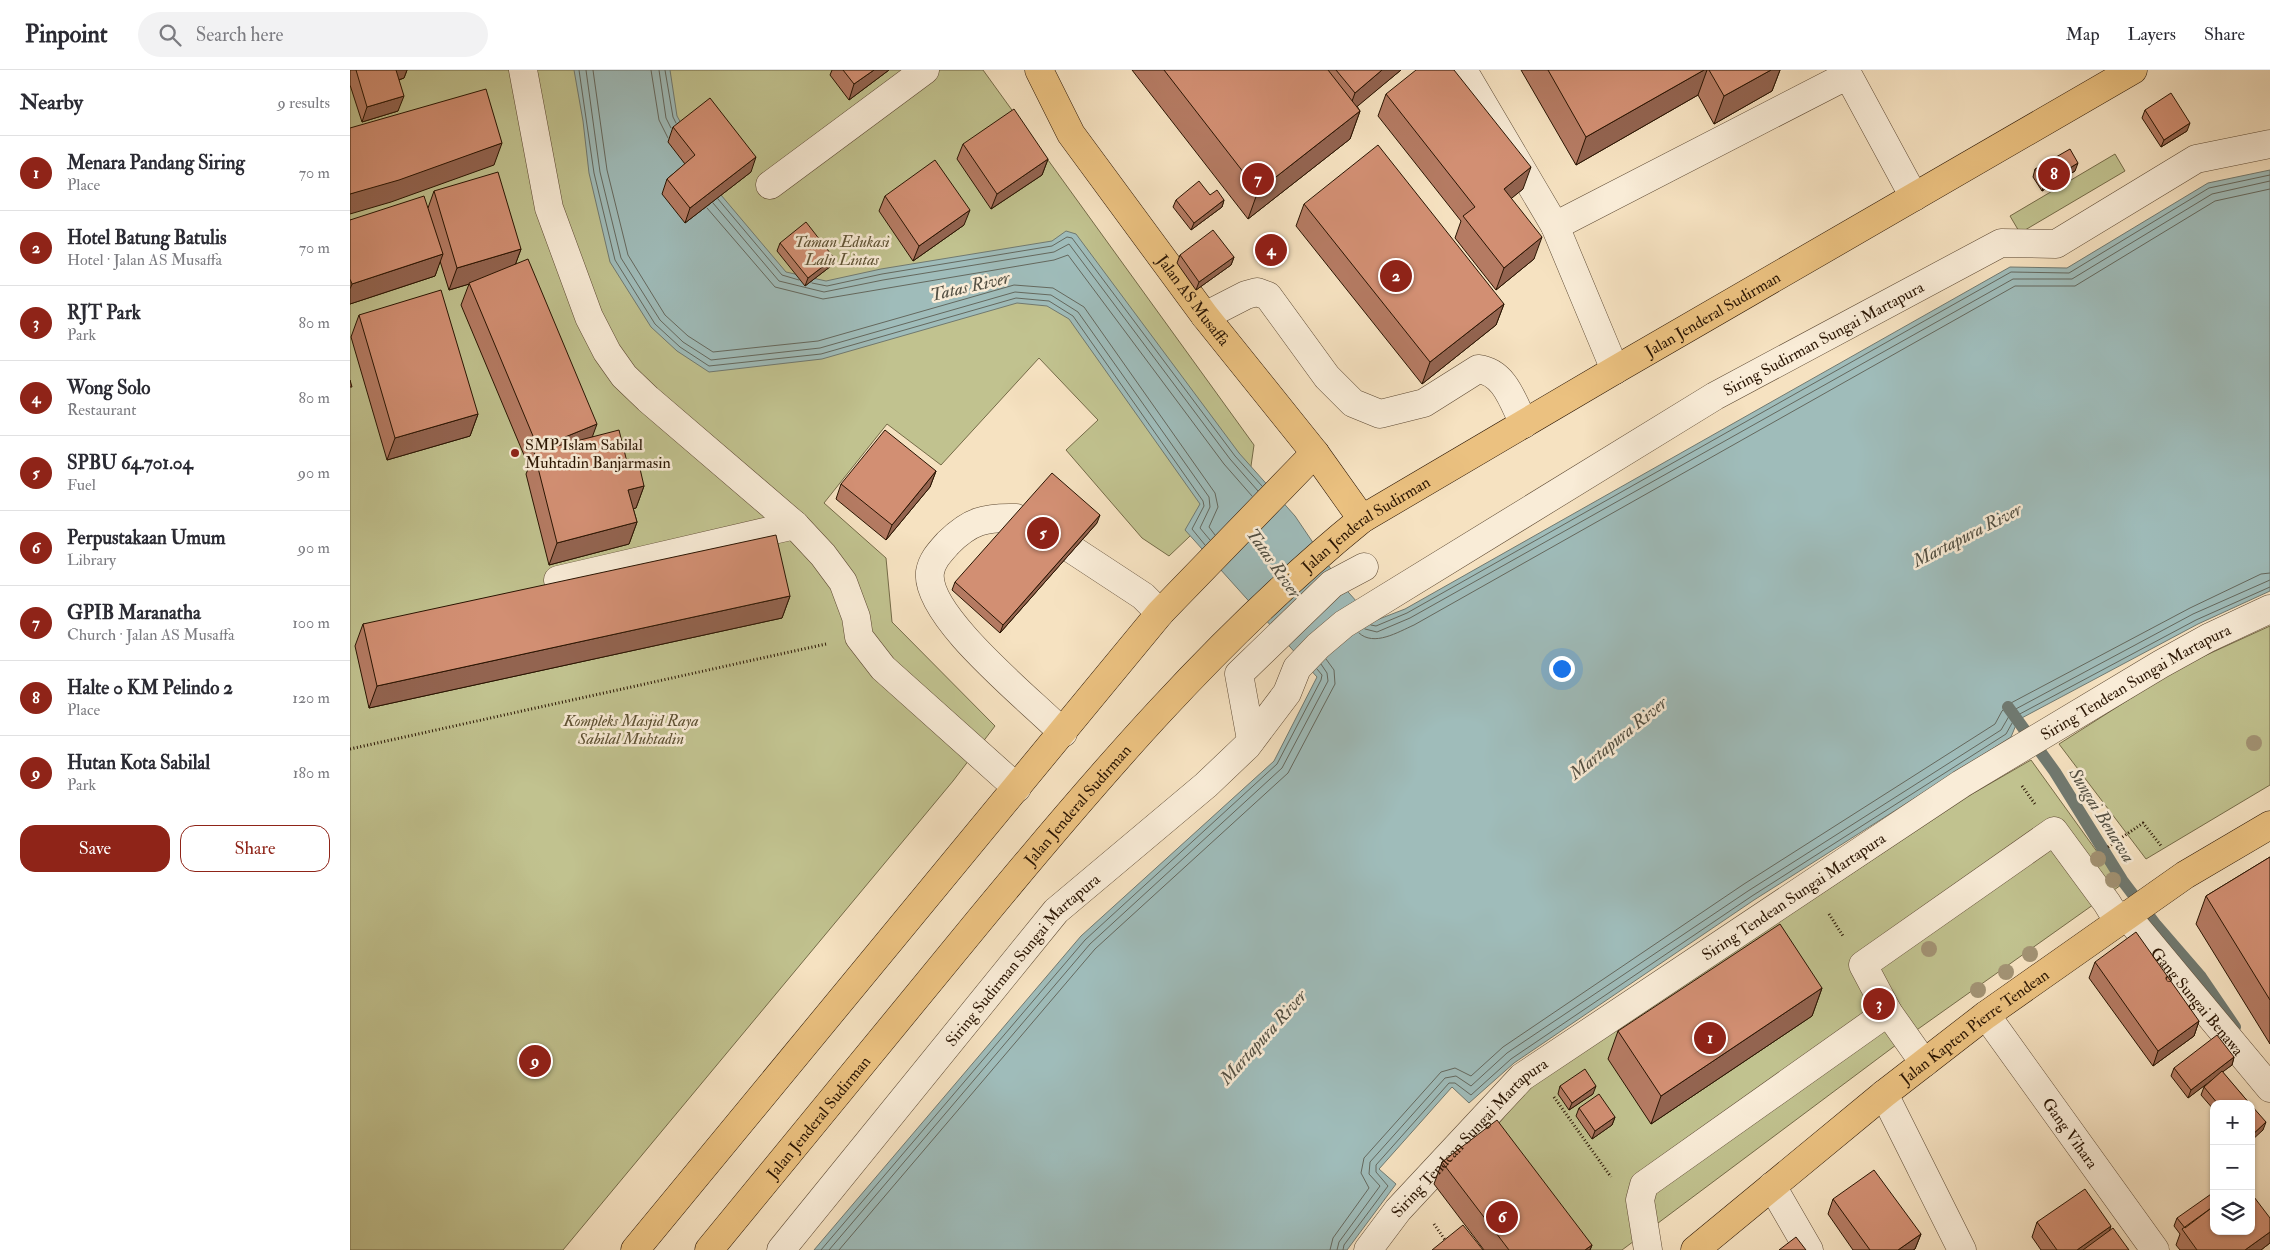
<!DOCTYPE html>
<meta charset="utf-8">
<style>
:root{--surface:#fff;--page:#f2f2f3;--text:#2b2b33;--muted:#7c7c81;--line:#e1e1e2;--accent:#8f2418}
body{margin:0;font-family:"IM FELL Double Pica",serif;background:var(--page);color:var(--text)}
.controls{position:absolute;right:15px;bottom:15px;display:grid;overflow:hidden;border-radius:10px;box-shadow:0 1px 4px #0004}
.controls button{width:45px;height:45px;display:grid;place-items:center;padding:0;border:0;border-bottom:1px solid var(--line);background:var(--surface);color:var(--text);font:25px sans-serif}
.you{position:absolute;left:1211px;top:598px;width:18px;height:18px;margin:-12px;border:4px solid #fff;border-radius:50%;background:#1a73e8;box-shadow:0 0 0 8px #1a73e833}
.badge{display:grid;place-items:center;width:32px;height:32px;border-radius:50%;background:var(--accent);color:#fff;font-size:16px;font-weight:700}
.pin{position:absolute;translate:-50% -50%;border:2px solid #fff;box-shadow:0 1px 5px #0006}
.list{margin:0;padding:0;list-style:none}
h2{display:flex;justify-content:space-between;align-items:center;height:65px;margin:0;padding:0 20px;font-size:21px}
h2 small{font-size:16px;font-weight:400;color:var(--muted)}
.list li{display:grid;grid-template-columns:32px 1fr auto;gap:15px;align-items:center;box-sizing:border-box;height:75px;padding:0 20px;border-top:1px solid var(--line)}
.list b{display:block;font-size:19px;white-space:nowrap}
.list p{margin:0;font-size:16px;white-space:nowrap;color:var(--muted)}
.list em{font-size:16px;font-style:normal;color:var(--muted)}
.actions{display:flex;gap:10px;padding:15px 20px}
.actions a{flex:1;padding:11px 0;border:1px solid var(--accent);border-radius:15px;text-align:center;font-size:18px;color:var(--accent)}
.actions .main{background:var(--accent);color:#fff}
.icon{flex:none;width:28px;height:28px;fill:none;stroke:currentColor;stroke-width:2;stroke-linecap:round;stroke-linejoin:round}
.map{position:relative;flex:none;width:1920px;height:1180px;overflow:hidden}
header{display:flex;align-items:center;gap:30px;box-sizing:border-box;height:70px;padding:0 25px;background:var(--surface);border-bottom:1px solid var(--line)}
header strong{font-size:24px}
nav{display:flex;gap:28px;margin-inline-start:auto;font-size:18px}
.search{width:350px;height:45px;background:var(--page);display:flex;align-items:center;gap:12px;box-sizing:border-box;padding:0 18px;border-radius:28px;color:var(--muted);font-size:19px}
main{display:flex}
aside{flex:1;background:var(--surface)}
.map>svg:first-child{display:block}
</style>
<header>
<strong>Pinpoint</strong>
<div class="search"><svg class="icon" aria-label="search" viewBox="0 0 24 24"><circle cx="10" cy="10" r="6"/><path d="M15 15l6 6"/></svg>Search here</div>
<nav><a>Map</a><a>Layers</a><a>Share</a></nav>
</header>
<main>
<aside>
<h2>Nearby<small>9 results</small></h2>
<ul class="list">
<li><span class="badge">1</span><div><b>Menara Pandang Siring</b><p>Place</p></div><em>70 m</em></li>
<li><span class="badge">2</span><div><b>Hotel Batung Batulis</b><p>Hotel · Jalan AS Musaffa</p></div><em>70 m</em></li>
<li><span class="badge">3</span><div><b>RJT Park</b><p>Park</p></div><em>80 m</em></li>
<li><span class="badge">4</span><div><b>Wong Solo</b><p>Restaurant</p></div><em>80 m</em></li>
<li><span class="badge">5</span><div><b>SPBU 64.701.04</b><p>Fuel</p></div><em>90 m</em></li>
<li><span class="badge">6</span><div><b>Perpustakaan Umum</b><p>Library</p></div><em>90 m</em></li>
<li><span class="badge">7</span><div><b>GPIB Maranatha</b><p>Church · Jalan AS Musaffa</p></div><em>100 m</em></li>
<li><span class="badge">8</span><div><b>Halte 0 KM Pelindo 2</b><p>Place</p></div><em>120 m</em></li>
<li><span class="badge">9</span><div><b>Hutan Kota Sabilal</b><p>Park</p></div><em>180 m</em></li>
</ul>
<div class="actions"><a class="main">Save</a><a>Share</a></div>
</aside>
<div class="map">
<svg width="1920" height="1180" viewBox="0 0 1920 1180">
<rect width="100%" height="100%" fill="#f6e2c1"/>
<filter id="stains"><feTurbulence type="fractalNoise" baseFrequency=".004" numOctaves="4"/><feColorMatrix values="0 0 0 0 .2 0 0 0 0 .09 0 0 0 0 .02 0 0 0 .5 -.17"/></filter>
<radialGradient id="worn" r=".72"><stop offset=".6" stop-color="#630" stop-opacity="0"/><stop offset="1" stop-color="#630" stop-opacity=".3"/></radialGradient>
<path fill="#c1c28f" stroke="#756b48" d="M0,0h633l271,375 -5,35 -80,76 -27,-18 -76,-88 32,-30 -59,-62 -98,107 -54,-41 -63,79 62,55 6,64 103,104 -42,55 -390,469h-213z
M1765,84l10,17 -105,62 -10,-17z
M1920,556v159l-124,74 -87,-115 121,-77z
M1681,690l90,125 -217,154 -282,211h-46l-86,-116 38,-46 444,-294z"/>
<path fill="#9fbcba" stroke="#707970" d="M224,0h96l7,46 44,79 65,77 40,9 55,-12 171,-28 14,-10 10,3 163,219 56,63 46,68 33,37 31,-12 605,-342 57,1 141,-85 62,-13v421l-72,33 -180,96 -7,17 -257,163 -240,163 -45,40 -17,-16 -73,82 17,15 -49,66h-533l267,-314 193,-175 43,-84 -132,-147 15,-26 -131,-185 -22,-13 -30,-3 -195,56 -113,13 -32,-21 -26,-24 -41,-65 -21,-89 -6,-52z"/>
<g fill="none" stroke-linecap="round" stroke-linejoin="round">
<path stroke="#64685e" stroke-width="1" d="M229,0l15,103 21,87 40,64 25,23 29,19 112,-12 195,-56 33,3 24,15 130,185 1,5 -12,23 13,16
M236,0l14,102 21,86 39,62 23,22 28,18 109,-12 195,-56 36,3 27,17 131,185 1,10 -10,21 10,12
M243,0l14,100 21,85 37,60 23,21 25,16 105,-11 196,-56 39,3 31,19 131,186 3,14 -9,20 6,8
M301,0l8,50 9,18
M309,0l7,48 5,10
M315,0l8,47 3,6
M368,129l64,76 17,5
M363,133l66,78 45,11 59,-12 171,-28 15,-8 161,215 28,32
M357,138l68,79 48,12 231,-39 14,-5 156,209 28,32
M462,213l15,3 55,-12 170,-28 15,-9 5,1 163,218 27,30
M1021,555l5,1 31,-13 604,-341 58,1 140,-85 61,-13
M1015,559l12,3 33,-14 603,-339h59l140,-85 58,-13
M1009,563c15,14 39,-1 55,-8l601,-339h60l140,-85 55,-12
M471,1180l264,-310 192,-176 44,-84 1,-5 -5,-6
M479,1180l261,-306 192,-176 46,-87 -1,-8 -6,-9
M489,1180l256,-301 193,-176 47,-89 -1,-14 -8,-11
M980,1180l3,-12 36,-50 -8,-15 3,-15 77,-86 14,-4 16,8 32,-29 241,-163 251,-160 7,-13 7,-7 181,-96 71,-34 9,-1
M987,1180l2,-8 41,-56 -11,-12 1,-12 75,-84 11,-2 15,10 36,-33 241,-162 253,-161 11,-19 181,-97 77,-34
M993,1180l1,-5 44,-59 -12,-14v-7l73,-82h6l16,12 40,-36 241,-163 254,-162 10,-18 180,-96 74,-33"/>
<path stroke="#707970" stroke-width="12" d="M1658,637l47,65 67,108 34,45 45,52 34,50"/>
<g stroke="#5c4832" stroke-width="29">
<g id="minor">
<path d="M173,0l26,138 40,109 18,35 17,24 24,23 147,126 28,30 20,27 13,35 3,20 24,31 134,120"/>
<path d="M1113,0l92,156 60,144"/>
<path d="M420,115l155,-115"/>
<path d="M1205,156l293,-151 66,122"/>
<path d="M855,246l41,-21 11,-3 11,4 59,81 26,26 27,11 44,-11 54,-34c27,3 35,33 46,55"/>
<path d="M666,448c-31,-1 -46,3 -68,25 -8,9 -16,17 -18,29 -6,44 102,129 133,161"/>
<path d="M723,480l70,46 17,17"/>
<path d="M208,510l237,-55"/>
<path d="M901,670l-12,-66 93,-90 32,-17"/>
<path id="s1" d="M1776,845l144,173"/>
<path id="s2" d="M1636,945l169,235"/>
<path d="M1574,993l-36,-51 -25,-47 191,-134 53,72 11,18"/>
<path d="M1534,1024l78,156"/>
<path d="M1422,1116l37,64"/>
<path id="s3" d="M431,1180l275,-339 150,-126 41,-39 40,-53 10,-25 21,-22 26,-22 371,-228 286,-153 55,1 140,-85 74,-15"/>
<path id="s4" d="M1018,1180l30,-40 124,-133 439,-293 200,-120 47,-26 62,-29"/>
<path d="M1298,1180l-8,-50 4,-15 244,-173"/>
</g>
</g>
<g stroke="#291402" stroke-width="29">
<g id="major">
<path id="s5" d="M689,0l32,64 134,182 110,137 47,66"/>
<path d="M285,1180l525,-637 155,-160"/>
<path id="s6" d="M359,1180c90,-109 179,-219 269,-328 118,-143 240,-286 384,-403l253,-149 518,-300"/>
<path id="s7" d="M1345,1180l189,-156 102,-79 199,-140 85,-50"/>
</g>
</g>
<path stroke="#291402" stroke-width="3" stroke-dasharray="1 2.5" stroke-linecap="butt" d="M0,679l476,-105
M1672,716l13,18
M1758,777l35,-24 19,24
M1479,844l14,22
M1204,1027l57,80
M1084,1154l18,26"/>
<use href="#minor" stroke="#f9ecd7" stroke-width="28"/>
<use href="#major" stroke="#ebc180" stroke-width="28"/>
</g>
<g fill="#a29273">
<circle cx="1904" cy="673" r="8"/>
<circle cx="1748" cy="789" r="8"/>
<circle cx="1763" cy="810" r="8"/>
<circle cx="1579" cy="879" r="8"/>
<circle cx="1680" cy="884" r="8"/>
<circle cx="1656" cy="902" r="8"/>
<circle cx="1628" cy="920" r="8"/>
</g>
<path fill="#b57b63" stroke="#291402" d="M0,0h57l-3,8 -5,2 -1,31 -36,11 -12,-37z
M482,0h57l-40,30 -19,-25z
M782,0h269l-44,36 3,5 -10,28 -102,80z
M1171,0h259l-8,21 -58,33 -16,-29 -122,70z
M1036,24l137,95 -12,9 23,61 -38,31 -41,-52 6,-17 -83,-105z
M1795,40l42,21 -26,16 -19,-29z
M323,57l78,45 -66,51 -23,-29 5,-15 18,-15 -17,-22z
M613,74l85,15 -6,16 -51,34 -34,-50z
M1685,99l40,2 -33,20 -9,-14z
M84,121l87,58 -6,16 77,172 35,25 17,24 -8,22h-3l4,14 -8,22 -80,21 -23,-91 3,-7 -68,-162 8,-21 -20,6 -9,-29 -5,15 -85,28v-84l78,-12z
M860,125l14,5 -2,7 -31,23 -18,-23 3,-7z
M535,126l79,29 -51,36 -34,-50z
M954,134l200,100 -8,21 -74,59 -126,-158z
M430,173l54,15 -3,8 -26,20 -28,-35z
M830,185l54,2 -3,8 -35,25 -19,-27z
M9,245l119,99 -8,22 -83,24 -36,-123z
M586,401l-6,16 -44,53 -50,-41 5,-15z
M747,453l-97,110 -48,-43 3,-8z
M440,526l-8,22 -413,90 -14,-62 8,-22z
M1920,787v187l-74,-120 10,-28z
M1745,892l104,59 -5,15 -41,30 -64,-88z
M1472,918l-10,28 -161,108 -43,-65 10,-28z
M1884,987l-2,8 -10,7 28,32h-36v6l-13,-15 3,-8 7,-7 -23,18 -17,-22 3,-8z
M1210,1016l33,8 -24,16 -11,-16z
M1229,1038l36,9 -3,8 -20,14 -16,-23z
M1092,1092l150,83 -2,5h-106l-50,-66z
M1483,1129l88,35 -6,15 -2,1h-60l-25,-36z
M1827,1148h93v25l-9,7h-81l-4,-5 4,-11 -6,-8z
M1687,1152l73,9 19,19h-88l-9,-13z"/>
<path fill="#936450" stroke="#291402" d="M44,0h13l-3,8 -15,5z
M524,0h15l-40,30 5,-16z
M1032,0h19l-54,45 8,-22z
M1354,0h3l-9,25 -122,70 10,-28z
M1421,0h9l-8,21 -58,33 10,-28z
M54,26l-6,15 -36,11 5,-15z
M1010,41l-10,28 -102,80 10,-28z
M1840,53l-3,8 -26,16 3,-7z
M152,73l-8,22 -103,37 -41,12v-20z
M406,87l-5,15 -66,51 5,-15z
M698,89l-6,16 -51,34 6,-15z
M1728,93l-3,8 -33,20 3,-8z
M1181,97l-8,22 -27,22 8,-22z
M874,130l-2,7 -31,23 3,-7z
M620,140l-6,15 -51,36 6,-15z
M1192,167l-8,22 -38,31 8,-22z
M171,179l-8,22 -64,19 8,-22z
M93,184l-8,22 -85,28v-15l2,-5z
M884,187l-3,8 -35,25 3,-8z
M484,188l-3,8 -26,20 3,-8z
M1154,234l-8,21 -74,59 8,-22z
M128,344l-8,22 -83,24 8,-22z
M247,354l-8,22 -54,10 3,-8z
M586,401l-6,16 -44,53 6,-15z
M294,416l-8,22 -16,4 8,-22z
M750,445l-3,8 -97,110 3,-8z
M287,452l-8,22 -80,21 8,-22z
M440,526l-8,22 -413,90 8,-22z
M1472,918l-10,28 -161,108 10,-28z
M1849,951l-5,15 -41,30 5,-15z
M1884,987l-2,8 -44,33 3,-8z
M1246,1016l-3,8 -24,16 3,-7z
M1265,1047l-3,8 -20,14 3,-8z
M1916,1052l-3,8 -12,11v-5z
M1761,1156l-5,16 -12,8h-17z
M1920,1162v11l-9,7h-16z
M1571,1164l-6,15 -2,1h-15z
M1242,1175l-2,5h-5z"/>
<path fill="#d28f73" stroke="#291402" d="M6,0h40l8,26 -37,11z
M493,0h31l-20,14z
M814,0h164l32,41 -102,80z
M986,0h46l-27,23z
M1066,0h38l77,97 -27,22 38,48 -38,31 -41,-52 12,-9 -89,-113z
M1198,0h156l-118,67z
M1359,0h62l-47,26z
M136,19l16,54 -103,37 -49,14v-66z
M1821,23l19,30 -26,17 -19,-30z
M360,28l46,59 -66,51 -23,-29 28,-24 -22,-28z
M664,39l34,50 -51,35 -34,-50z
M1028,75l126,159 -74,58 -126,-158z
M1720,79l8,14 -33,20 -10,-14z
M585,90l35,50 -51,36 -34,-50z
M148,102l23,77 -64,19 -23,-77z
M849,111l11,14 7,-5 7,10 -30,23 -18,-23z
M74,126l19,58 -91,30 -2,-5v-59z
M456,152l28,36 -26,20 -28,-35z
M863,160l21,27 -35,25 -19,-27z
M178,189l69,165 -59,24 -69,-165z
M91,220l37,124 -83,24 -36,-123z
M0,310l2,7h-2z
M269,360l8,32 11,-2 6,26 -16,4 9,32 -80,21 -23,-91z
M535,360l51,41 -44,54 -51,-41z
M702,403l48,42 -97,110 -48,-43z
M426,465l14,61 -413,90 -14,-62z
M1920,787v143l-64,-104z
M1430,854l42,64 -161,108 -43,-65z
M1786,862l63,89 -41,30 -63,-89z
M1867,965l17,22 -43,33 -17,-22z
M1235,999l11,17 -24,17 -12,-17z
M1872,1001l28,33h-32l-14,-17z
M1249,1024l16,23 -20,14 -16,-23z
M1901,1035l15,17 -15,14z
M1147,1050l95,125 -7,5h-76l-67,-88z
M1524,1100l47,64 -23,16h-28l-37,-51z
M1735,1119l26,37 -34,24h-20l-20,-28z
M1864,1122v14l-29,22 -8,-10z
M1901,1123l19,25v14l-25,18h-48l-15,-21 32,-23v25h37z
M1113,1155l20,25h-51z
M1763,1158l16,22h-46z
M1446,1167l10,13h-27z"/>
<circle fill="#8f2418" stroke="#f9ecd7" stroke-width="2" cx="165" cy="383" r="5"/>
<g text-anchor="middle" stroke-width="5" stroke-linejoin="round" paint-order="stroke">
<g font-size="16" font-style="italic" fill="#5e5133" stroke="#f9ecd7">
<text x="492" y="177">Taman Edukasi<tspan x="492" dy="18">Lalu Lintas</tspan></text>
<text x="281" y="656">Kompleks Masjid Raya<tspan x="281" dy="18">Sabilal Muhtadin</tspan></text>
</g>
<g font-size="16" fill="#291402" stroke="#f9ecd7">
<text dy="6" stroke="none"><textPath href="#s5" startOffset="278">Jalan AS Musaffa</textPath></text>
<text dy="6" stroke="none"><textPath href="#s6" startOffset="1388">Jalan Jenderal Sudirman</textPath></text>
<text dy="6" stroke="none"><textPath href="#s3" startOffset="1405">Siring Sudirman Sungai Martapura</textPath></text>
<text dy="6" stroke="none"><textPath href="#s6" startOffset="982">Jalan Jenderal Sudirman</textPath></text>
<text dy="6" stroke="none"><textPath href="#s4" startOffset="962">Siring Tendean Sungai Martapura</textPath></text>
<text dy="6" stroke="none"><textPath href="#s6" startOffset="578">Jalan Jenderal Sudirman</textPath></text>
<text dy="6" stroke="none"><textPath href="#s4" startOffset="558">Siring Tendean Sungai Martapura</textPath></text>
<text dy="6" stroke="none"><textPath href="#s3" startOffset="378">Siring Sudirman Sungai Martapura</textPath></text>
<text dy="6" stroke="none"><textPath href="#s1" startOffset="112">Gang Sungai Benawa</textPath></text>
<text dy="6" stroke="none"><textPath href="#s7" startOffset="358">Jalan Kapten Pierre Tendean</textPath></text>
<text dy="6" stroke="none"><textPath href="#s6" startOffset="172">Jalan Jenderal Sudirman</textPath></text>
<text dy="6" stroke="none"><textPath href="#s2" startOffset="145">Gang Vihara</textPath></text>
<text dy="6" stroke="none"><textPath href="#s4" startOffset="152">Siring Tendean Sungai Martapura</textPath></text>
</g>
<g font-size="16" fill="#291402" stroke="#f9ecd7" text-anchor="start">
<text x="175" y="380">SMP Islam Sabilal<tspan x="175" dy="18">Muhtadin Banjarmasin</tspan></text>
</g>
<g font-size="18" font-style="italic" fill="#524f42" stroke="#f9ecd7">
<text transform="translate(620 216) rotate(-13)" y="6">Tatas River</text>
<text transform="translate(1617 465) rotate(-27)" y="6">Martapura River</text>
<text transform="translate(924 493) rotate(55)" y="6">Tatas River</text>
<text transform="translate(1268 668) rotate(-39)" y="6">Martapura River</text>
<text transform="translate(1752 745) rotate(58)" y="6">Sungai Benawa</text>
<text transform="translate(913 967) rotate(-48)" y="6">Martapura River</text>
</g>
</g>
<rect width="100%" height="100%" filter="url(#stains)"/>
<rect width="100%" height="100%" fill="url(#worn)"/>
</svg>
<div class="controls">
<button>+</button>
<button>−</button>
<button><svg class="icon" aria-label="layers" viewBox="0 0 24 24"><path d="M12 4l9 5-9 5-9-5zM3 14l9 5 9-5"/></svg></button>
</div>
<div class="you"></div>
<div class="pin badge" style="left:1360px;top:968px">1</div>
<div class="pin badge" style="left:1046px;top:206px">2</div>
<div class="pin badge" style="left:1529px;top:934px">3</div>
<div class="pin badge" style="left:921px;top:180px">4</div>
<div class="pin badge" style="left:693px;top:463px">5</div>
<div class="pin badge" style="left:1152px;top:1147px">6</div>
<div class="pin badge" style="left:908px;top:109px">7</div>
<div class="pin badge" style="left:1704px;top:104px">8</div>
<div class="pin badge" style="left:185px;top:991px">9</div>
</div>
</main>
